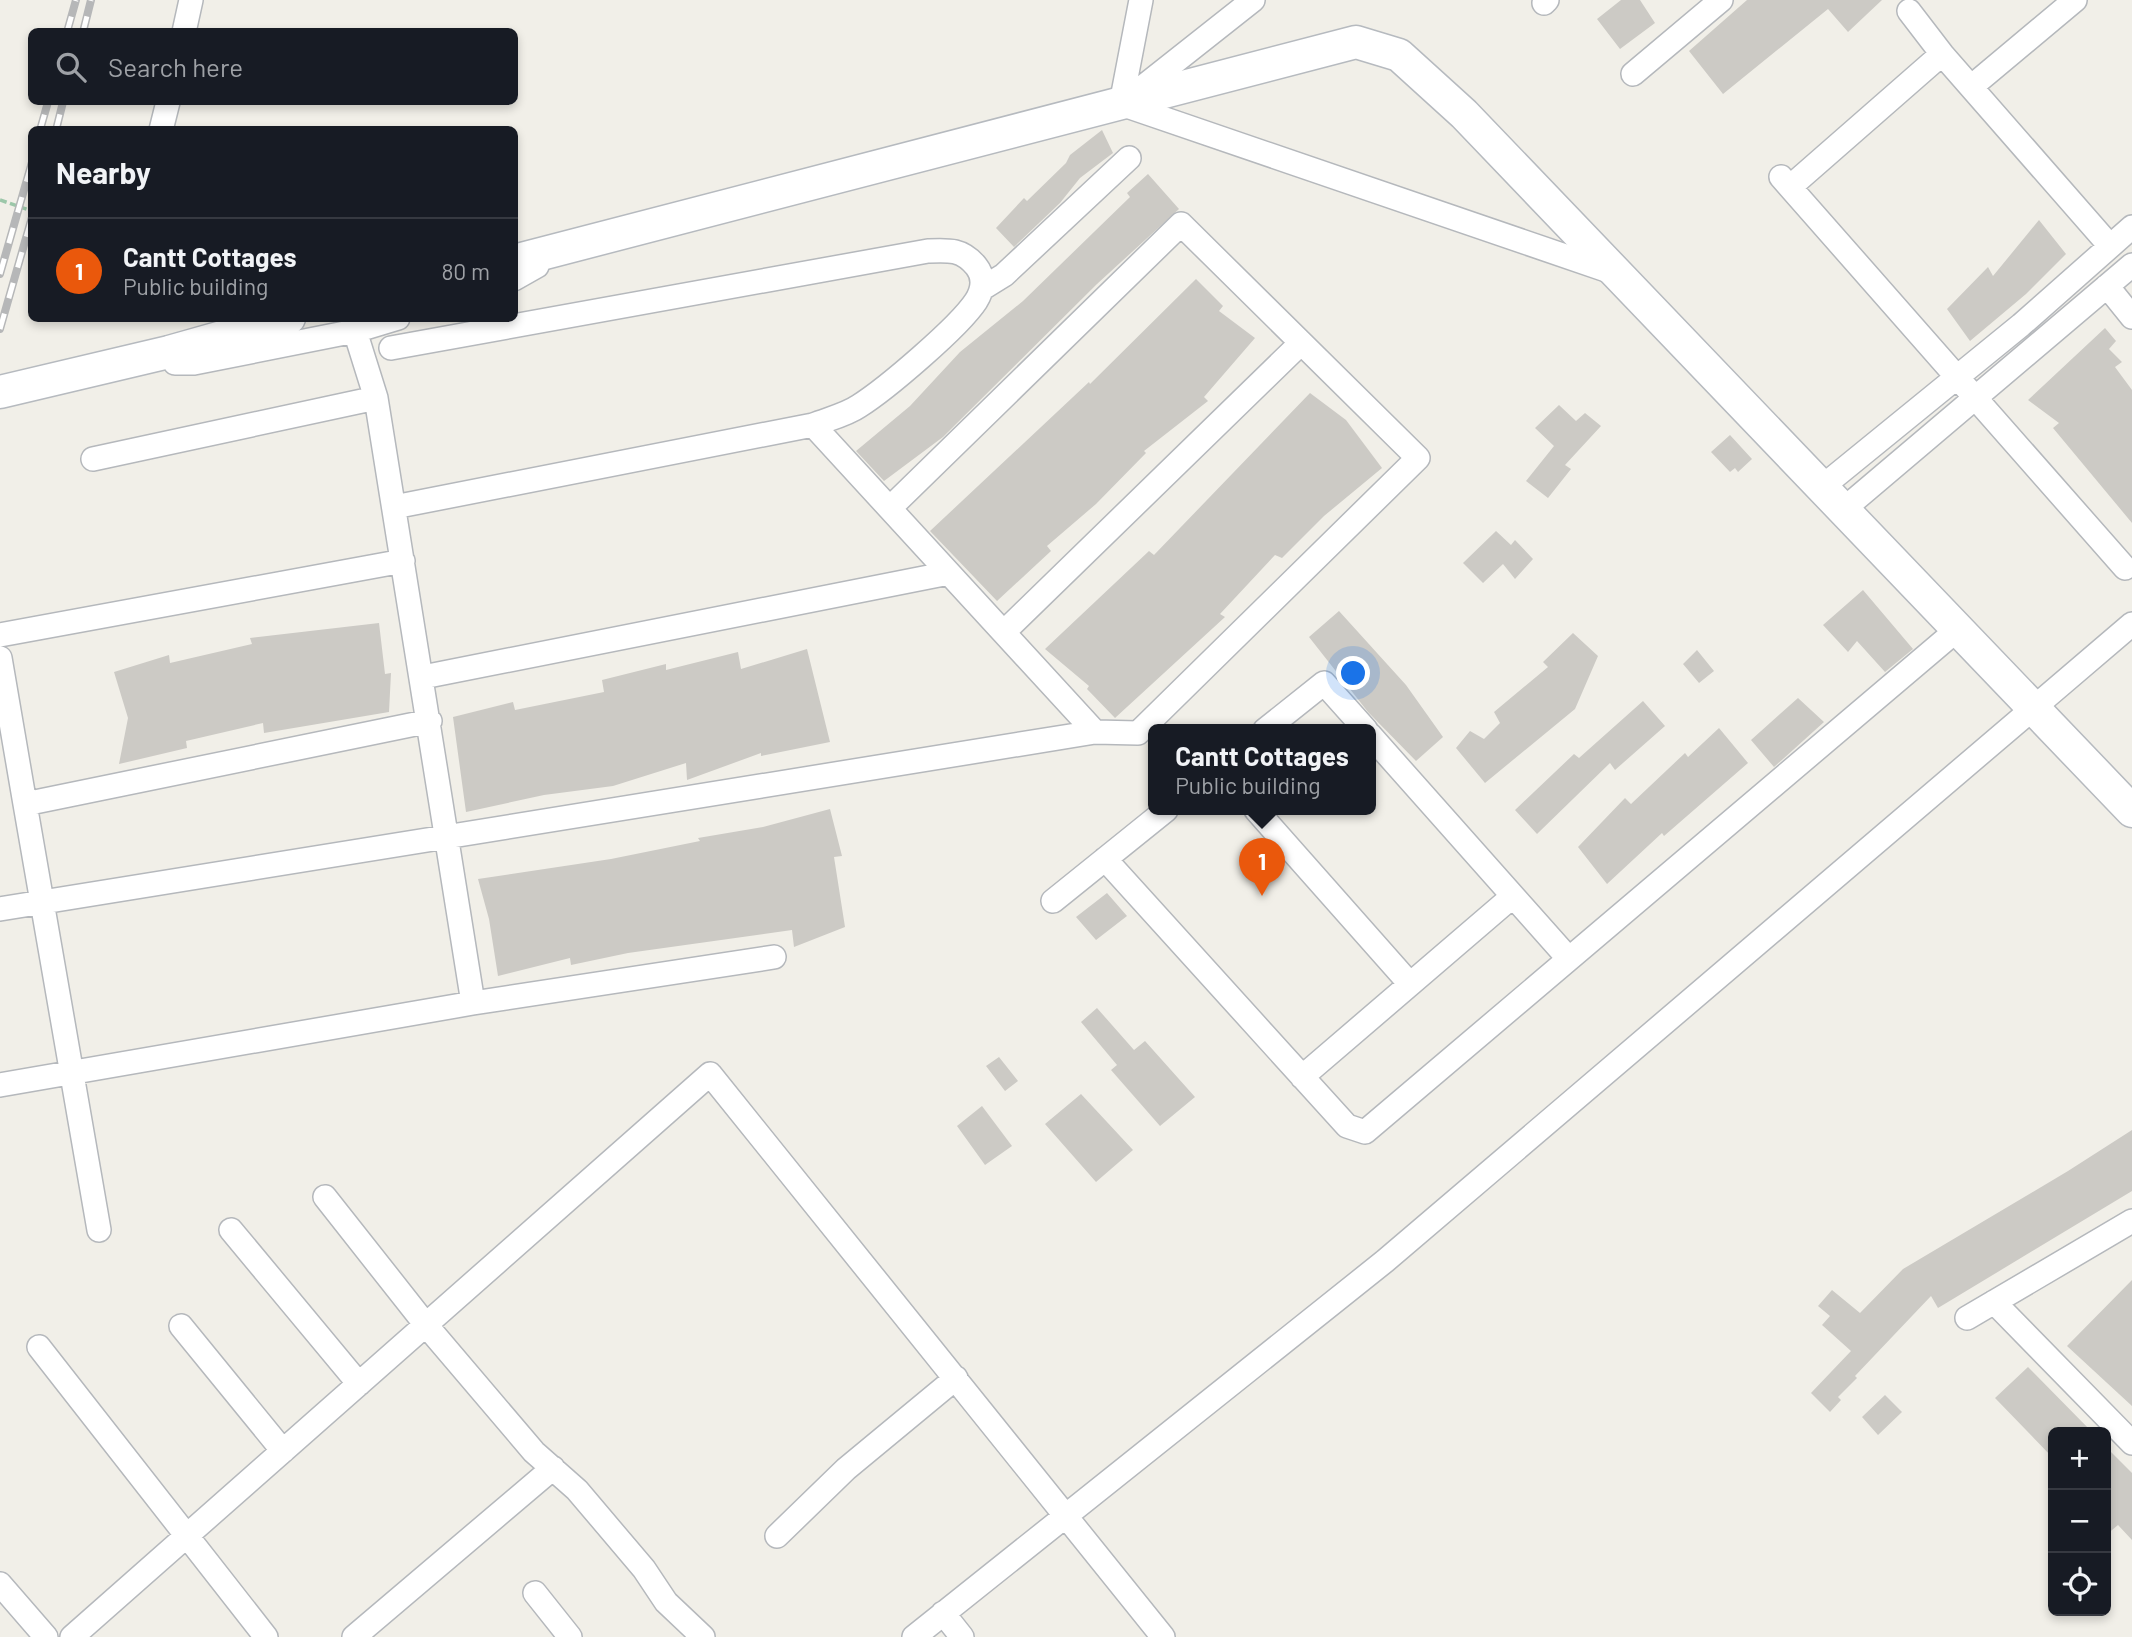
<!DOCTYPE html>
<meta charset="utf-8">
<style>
:root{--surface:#171b24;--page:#20242c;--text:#f1f3f6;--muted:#9ea1a6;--line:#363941;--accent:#ea580c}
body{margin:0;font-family:Barlow,sans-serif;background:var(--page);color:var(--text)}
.controls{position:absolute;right:21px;bottom:21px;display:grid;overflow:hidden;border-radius:10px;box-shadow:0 4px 10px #0003}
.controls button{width:63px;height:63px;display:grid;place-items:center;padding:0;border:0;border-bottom:2px solid var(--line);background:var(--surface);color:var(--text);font:35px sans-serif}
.you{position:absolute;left:1354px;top:674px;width:24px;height:24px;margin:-18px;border:5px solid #fff;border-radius:50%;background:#1a73e8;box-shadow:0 0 0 10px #1a73e833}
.badge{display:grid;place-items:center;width:46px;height:46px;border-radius:50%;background:var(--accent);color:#fff;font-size:23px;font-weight:700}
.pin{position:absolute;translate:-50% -58px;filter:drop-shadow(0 2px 4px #0008)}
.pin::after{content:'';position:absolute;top:37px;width:24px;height:21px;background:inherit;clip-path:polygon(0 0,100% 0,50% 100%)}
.popup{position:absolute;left:1148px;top:724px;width:228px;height:91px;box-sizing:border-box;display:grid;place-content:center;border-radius:10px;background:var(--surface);filter:drop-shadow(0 2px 5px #0005);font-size:23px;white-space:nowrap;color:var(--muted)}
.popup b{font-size:26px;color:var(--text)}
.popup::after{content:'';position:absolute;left:50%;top:100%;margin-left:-14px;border:14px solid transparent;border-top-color:var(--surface)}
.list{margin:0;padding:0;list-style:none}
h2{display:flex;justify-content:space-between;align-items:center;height:91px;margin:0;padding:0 28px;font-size:30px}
h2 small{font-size:23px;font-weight:400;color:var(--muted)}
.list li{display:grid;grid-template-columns:46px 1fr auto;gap:21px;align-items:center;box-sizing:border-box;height:105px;padding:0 28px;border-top:2px solid var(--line)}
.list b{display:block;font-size:26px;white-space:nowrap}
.list p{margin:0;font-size:23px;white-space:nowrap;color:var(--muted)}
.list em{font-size:23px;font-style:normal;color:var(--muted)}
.icon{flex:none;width:38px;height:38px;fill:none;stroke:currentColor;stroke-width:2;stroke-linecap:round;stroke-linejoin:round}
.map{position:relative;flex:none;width:2132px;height:1637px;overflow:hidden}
.search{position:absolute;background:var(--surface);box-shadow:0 4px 10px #0003;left:28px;top:28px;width:490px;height:77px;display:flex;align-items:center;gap:18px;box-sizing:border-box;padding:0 24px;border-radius:10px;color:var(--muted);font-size:26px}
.panel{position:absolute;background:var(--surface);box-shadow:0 4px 10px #0003;left:28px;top:126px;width:490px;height:196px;border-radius:10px}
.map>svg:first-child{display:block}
</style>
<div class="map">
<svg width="2132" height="1637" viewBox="0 0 2132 1637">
<rect width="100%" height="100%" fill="#f1efe8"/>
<path fill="#cccac5" d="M1621,0h19l15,23 -35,26 -23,-30z
M1747,0h135l-34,32 -20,-23 -105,85 -34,-43z
M1102,130l11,23 -33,25 -20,25 -46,44 -18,-19 28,-30 3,3 39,-38 4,-8z
M1148,174l31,35 -82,75 -154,153 -59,44 -28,-30 54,-45 50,-54 63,-51 107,-104 -3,-4z
M2039,220l27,34 -40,40 -56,47 -23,-32 41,-42 5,9z
M1196,279l27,27 -4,5 36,27 -51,59 4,4 -64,50 2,2 -50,51 -49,42 4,5 -54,50 -67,-70 159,-149 1,2z
M2105,328l11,13 -7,8 13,13 -7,5 17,23v133l-79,-95 6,-5 -31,-23z
M1310,393l36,27 36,48 -58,48 -42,42 -7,-3 -55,59 5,3 -110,101 -28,-29 2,-3 -44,-37 104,-98 5,4z
M1559,405l17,16 9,-8 16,13 -36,39 6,4 -23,29 -22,-17 28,-35 -19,-18z
M1730,435l22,24 -14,13 -3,-4 -5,4 -19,-20z
M1496,531l15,14 4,-5 18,19 -18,20 -12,-15 -20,19 -20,-20z
M1863,590l50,59 -28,23 -28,-31 -9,11 -25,-27z
M1339,611l67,74 37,52 -27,24 -48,-49 -59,-75z
M379,623l6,51 6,-1 -2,39 -125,21 -1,-10 -77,18 1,7 -68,16 9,-46 -14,-46 55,-17 1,8 82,-19 -2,-6z
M1573,633l25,23 -23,53 -90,74 -29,-35 14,-17 14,8 16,-16 -6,-11 54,-45 -5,-5z
M807,649l23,93 -69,14v-3l-74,27 -1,-17 -73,23 -69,9 -78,17 -13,-95 60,-15 2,8 89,-18 -2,-12 64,-16v6l72,-18 3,17z
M1697,650l17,21 -15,12 -16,-19z
M1798,698l26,24 -50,45 -23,-27z
M1643,701l22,25 -50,44 -5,-7 -73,71 -22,-24 59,-56 5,4z
M1719,728l29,35 -84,73 -2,-3 -55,51 -29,-37 47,-49 6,6 54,-51 3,4z
M830,809l12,47 -8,1 11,70 -51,20 -2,-17 -164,23 -57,12 -1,-7 -72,18 -9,-57 -11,-40 133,-20 89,-18 -2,-3 65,-11z
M1107,893l20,23 -31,24 -20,-23z
M1097,1008l37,42 11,-9 50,56 -35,29 -49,-56 6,-5 -36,-43z
M999,1057l19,24 -13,10 -19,-25z
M1081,1094l52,56 -37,32 -51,-58z
M982,1106l30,40 -27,19 -28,-39z
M2132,1130v61l-194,117 -7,-12 -76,80 2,2 -19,19 3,3 -11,12 -19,-19 40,-42 -29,-26 8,-9 -12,-10 14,-16 28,23 43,-44 165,-98z
M2132,1280v126l-65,-60z
M2028,1367l64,65h-39v26l-58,-60z
M1885,1395l17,17 -24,23 -16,-18z
M2106,1447l26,26v67l-14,-15 -12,10z"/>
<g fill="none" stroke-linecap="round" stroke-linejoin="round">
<g stroke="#b5b8bc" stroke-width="26">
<path id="minor" d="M1544,3l3,-3
M184,32l7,-32
M1942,54l168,192
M1633,74l88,-74
M1971,87l104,-87
M1129,98l124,-98
M1121,104l491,168
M1121,104l20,-104
M161,130l7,-28
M1781,177l344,391
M1790,187l152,-133 -33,-43
M514,279l23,-13 3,-11
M2107,286l25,31
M983,288l21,-13 125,-117
M355,331l21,67 97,605
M391,348l537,-97c21,-1 34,-2 48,15 9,11 7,24 0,35 -17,26 -90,88 -117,105 -13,9 -31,13 -46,19
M169,352l6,11h19l161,-32 43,-13
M93,459l283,-61
M1822,487l199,-162 111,-98
M394,507l419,-82 282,307
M1844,509l288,-244
M1004,632l297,-289
M0,635l403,-74
M0,658l25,146
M423,677l526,-104
M1265,730l59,-47 42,47
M1370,735l199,224
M1256,810l154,174
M1105,859l242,267 18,6 593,-503
M1053,901l113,-91
M0,909l1095,-177 43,1 280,-275 -237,-234 -291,284
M1302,1077l211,-181
M0,1085l473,-82 301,-46
M325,1197l101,128 108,127 43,38 67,79 22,33 37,35
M99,1230l-74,-426 405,-83
M231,1230l128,154
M1994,1302l138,141
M1967,1318l165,-97
M181,1326l102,125
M39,1347l227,290
M777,1536l69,-67 110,-91
M0,1584l46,53
M535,1593l35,44
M943,1613l19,24
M72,1637l638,-563 453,563
M354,1637l199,-169
M914,1637l471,-376 747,-637"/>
</g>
<g stroke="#b6babf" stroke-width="35">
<path id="secondary" d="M514,261l842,-219 43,13 65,59 668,697
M0,392l169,-40 120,-34"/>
</g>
<path stroke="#9cc7a9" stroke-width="3.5" stroke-dasharray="7 3.5" stroke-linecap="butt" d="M0,200l32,11"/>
<use href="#minor" stroke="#fff" stroke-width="23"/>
<use href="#secondary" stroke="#fff" stroke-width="32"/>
<g stroke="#b6b7b8" stroke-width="8">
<path id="rail" d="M67,32l9,-32
M83,32l8,-32
M40,130l8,-28
M56,130l7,-28
M0,274l32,-112
M0,329l32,-112"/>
</g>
<use href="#rail" stroke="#fff" stroke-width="5" stroke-dasharray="16" stroke-linecap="butt"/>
</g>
</svg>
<div class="controls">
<button>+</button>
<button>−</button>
<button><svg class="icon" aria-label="locate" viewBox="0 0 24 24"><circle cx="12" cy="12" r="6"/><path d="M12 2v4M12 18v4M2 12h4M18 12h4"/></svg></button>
</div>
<div class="you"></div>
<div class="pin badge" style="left:1262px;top:896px">1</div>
<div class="popup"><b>Cantt Cottages</b>Public building</div>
<div class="search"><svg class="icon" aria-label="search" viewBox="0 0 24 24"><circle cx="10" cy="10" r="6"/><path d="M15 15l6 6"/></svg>Search here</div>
<section class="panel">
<h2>Nearby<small></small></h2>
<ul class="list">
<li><span class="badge">1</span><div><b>Cantt Cottages</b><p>Public building</p></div><em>80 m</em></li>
</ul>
</section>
</div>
